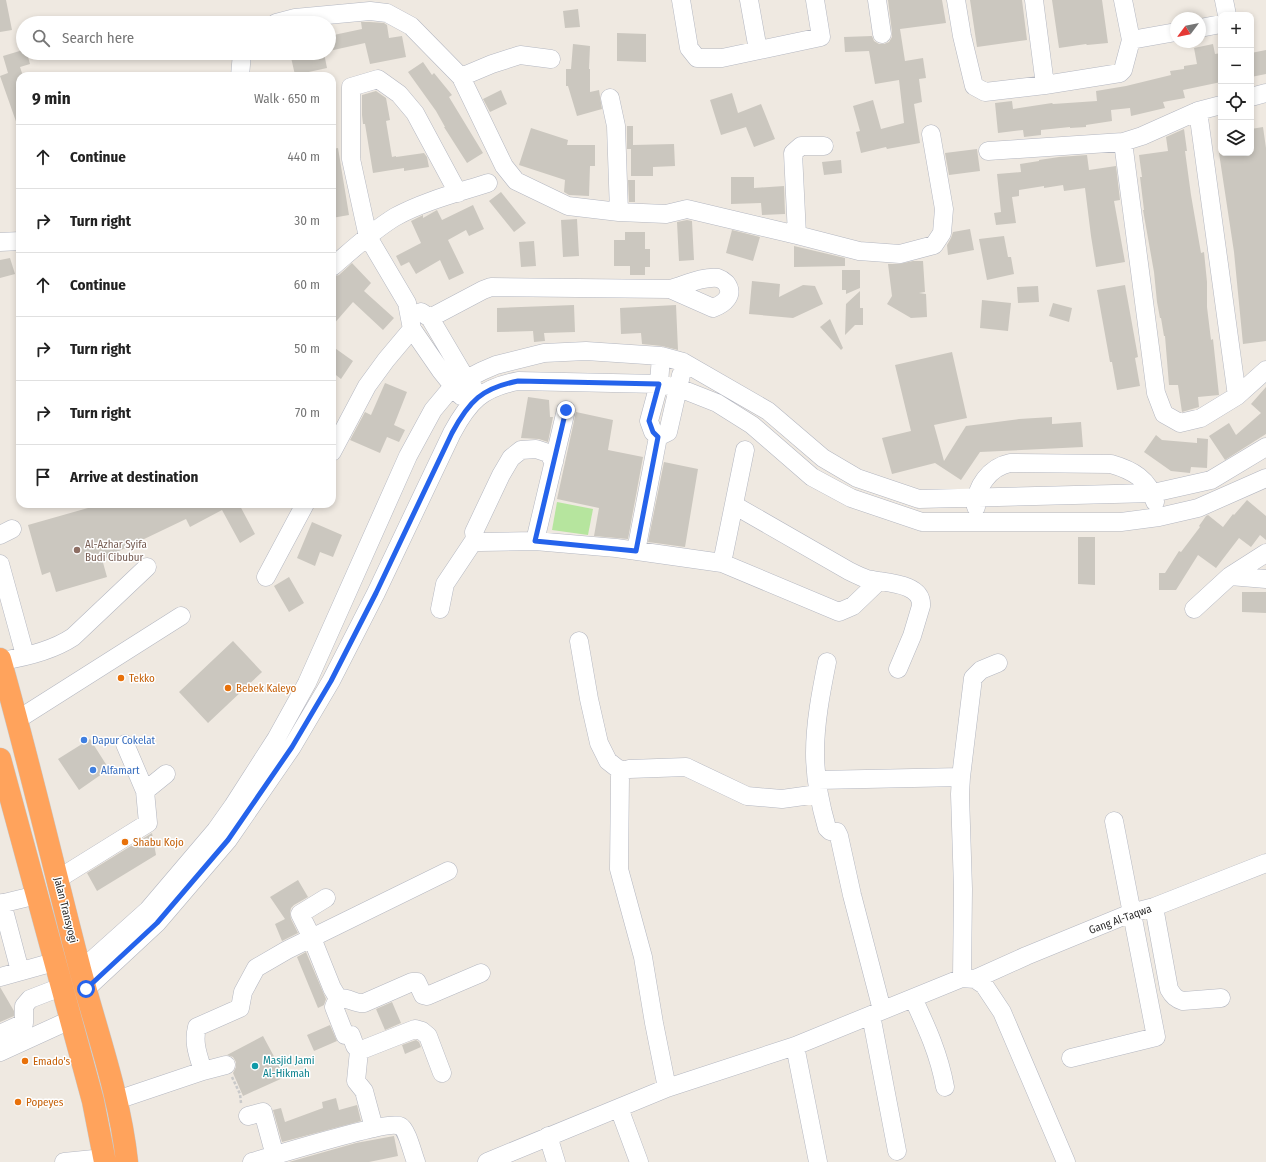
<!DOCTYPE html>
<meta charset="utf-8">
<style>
:root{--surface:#fff;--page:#f6f6f6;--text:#222;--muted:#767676;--line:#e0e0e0}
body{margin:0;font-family:"Fira Sans Condensed",sans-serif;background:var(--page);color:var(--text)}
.controls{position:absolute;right:12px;top:12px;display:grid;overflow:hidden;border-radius:8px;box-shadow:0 2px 6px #0003}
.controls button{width:36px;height:36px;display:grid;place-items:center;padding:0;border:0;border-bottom:1px solid var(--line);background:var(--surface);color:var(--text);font:20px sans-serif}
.compass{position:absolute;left:1170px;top:12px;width:36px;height:36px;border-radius:50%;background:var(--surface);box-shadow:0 2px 6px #0003;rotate:238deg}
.stop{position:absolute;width:12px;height:12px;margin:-9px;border:3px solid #2563eb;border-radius:50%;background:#fff}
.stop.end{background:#2563eb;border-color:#fff;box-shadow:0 1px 4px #0008}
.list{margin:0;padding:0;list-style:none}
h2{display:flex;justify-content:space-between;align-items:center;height:52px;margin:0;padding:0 16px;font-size:17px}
h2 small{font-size:13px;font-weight:400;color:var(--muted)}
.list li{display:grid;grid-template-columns:26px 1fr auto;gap:12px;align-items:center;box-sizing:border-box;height:64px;padding:0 16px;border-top:1px solid var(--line)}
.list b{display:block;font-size:15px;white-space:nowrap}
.list em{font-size:13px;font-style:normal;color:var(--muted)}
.icon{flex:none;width:22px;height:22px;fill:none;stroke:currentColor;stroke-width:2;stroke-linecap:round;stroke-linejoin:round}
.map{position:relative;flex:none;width:1266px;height:1162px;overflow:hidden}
.search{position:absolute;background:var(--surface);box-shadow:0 2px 6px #0003;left:16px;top:16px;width:320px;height:44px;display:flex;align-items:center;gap:10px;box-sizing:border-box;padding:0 14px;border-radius:22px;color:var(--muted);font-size:15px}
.panel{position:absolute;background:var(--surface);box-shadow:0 2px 6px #0003;left:16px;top:72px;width:320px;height:436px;border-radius:12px}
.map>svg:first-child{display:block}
</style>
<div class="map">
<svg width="1266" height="1162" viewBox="0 0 1266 1162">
<rect width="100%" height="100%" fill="#efe9e1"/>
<path fill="#b6e59e" d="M557,502l36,7 -5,26 -36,-5z"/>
<path fill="#cbc7bf" d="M0,0h6l6,30 -12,2z
M888,0h54l4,23 -46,6 5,32 18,-3 3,20 -7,1 3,23 -8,2 6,39 -33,6 -1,-2 -25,6 -5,-21 4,-1 -7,-25 20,-6 8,29 23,-6 -5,-43 -24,4 -6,-33 -24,1 -1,-15 28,-1 2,5 5,3h5l5,-2 3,-5v-5z
M970,0h52l5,40 -50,7z
M1052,0h50l6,43 -21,2 -1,-1 -27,4z
M578,9l2,18 -15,1 -2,-17z
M361,22h9l14,1 3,2 2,13 13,-2 4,21 -36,7 -5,-21 -36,8v-15l33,-7z
M617,33l29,1v28l-29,-1z
M573,44l17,2 -1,23h1v23l9,-2 3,19 -25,7 -9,-30h-2v-17h5z
M1213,44l2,10 6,-1v29l-38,8 2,8 -22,4 2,6 -34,8 -1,-8 -19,2 1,11 -26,4v2l-16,1v-1l-29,3v5l-17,2 -1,-7 -25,3 -3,-30 17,-2 1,8 39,-6 1,1 44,-3 -1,-10 30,-5 45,-11 -1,-4 14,-2v-3l13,-2 -3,-16z
M23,50v3h4l3,11 -10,3 3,9h-3v54h-1l-19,-54 8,-3 -5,-17z
M1266,50v24l-15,3v-24z
M290,53h34l3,15 -32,7z
M423,62l9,13 2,-2 18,22 -3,2 34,56 -16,10 -23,-36h1l-9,-16 -28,-39z
M501,90l6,14 -17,8 -7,-13z
M376,91l10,7 4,22 -4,1 6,36 4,-1v1l28,-4 3,4 2,10 -25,4v-3l-31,5 -8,-49h-2l-1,-9v-20z
M732,93l6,20 23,-9 14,35 -21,8 -8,-20 -25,8 -11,-35z
M627,126h6v19l41,-1 1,22 -22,1v9h-22v-27h-4z
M1263,127l3,21v193l-23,3 -9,-92 -15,-99h32v-24z
M531,128l37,12 -1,5h28v21h-5l-1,30 -20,-1 -5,-3 1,-12 -46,-15z
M1184,129l3,22h-2l6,44 10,58 3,-1 3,30v25l4,33 2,-1 6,56 -21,2 1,10 -17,5 -4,-27h-9l-4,-49h-1l-3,-18h-1l-3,-16 -3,-30 -11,-62h1l-4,-33h2l-3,-22 29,-4 -2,-14z
M338,148l11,67 -17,3v-69z
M977,149l3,22 -31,4 -4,-22z
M1087,155l2,15 27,-4 4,34 -6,1 11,61 -29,5 -5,-31 -6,-48 -21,3 -1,-6 -19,3v-2l-25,4v6l-7,1 4,26 -20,2 -2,-12 7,-1 -4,-38 24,-2 -1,-8 19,-3v-1l20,-3z
M841,160l1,13 -18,2 -2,-13z
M731,177h23v11l30,-2 1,28 -23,1 -1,-12 -30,1z
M628,180h7v22h-6z
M501,192l25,31 -12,9 -25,-31z
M473,205l11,24 -15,7 -3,-6 -18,10 16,33 -15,7 -9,-20 -24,14 -7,-12 -8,4 -5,-10 25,-13 -10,-22 12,-6v3l14,-8 5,10z
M577,219l2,37 -16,1 -2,-37z
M687,220l5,1 2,39 -15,1 -2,-39z
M970,229l4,21 -26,5 -1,-10 4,-7 2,-6z
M732,230l28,7 -7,24 -27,-8z
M625,232h20v17h5v18h-5v8h-15v-9h-16v-26h11z
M1004,236l4,21h3l3,17 -27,6 -8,-41z
M534,241l2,25 -15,1 -2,-25z
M794,246l51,12v8l-51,1z
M10,258l5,16 -15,4v-18z
M913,261h10l2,31 -6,1 7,1 1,23 -16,1 -24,-14 5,-8 -4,-32h11z
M352,263l19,20 -7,8 30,27 -11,12 -30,-28 -21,24v-49l7,-2z
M842,270h18v18l-14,6v-4h-4z
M752,281l28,3 -1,13 24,-12 12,1 8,18 -30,14 -44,-4z
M1125,285l13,72 -3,1 5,28 -23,4 -5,-28h-2l-13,-72z
M1038,286l1,16 -21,1 -1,-16z
M860,291v17h3v17h-8l-10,10 1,-31z
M982,300l29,3 -3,28 -28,-3z
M1053,303l19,5 -3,14 -20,-6z
M574,305l1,27 -31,1 1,8 -11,1 -1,-11 -36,1v-24z
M676,305l2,45 -16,-4 -20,-2 -1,-11 -20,1 -1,-26z
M830,319l13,29 -2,2 -21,-23z
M332,346l21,15 -12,18 -9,-7z
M952,352l15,66 -33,7 10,36 22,-35 53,-7 33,-2v7l29,-2 2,25 -103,5 -19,28 -26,-17 -43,11 -10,-36 29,-7 -16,-66z
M385,383l22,9 -13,33 11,5 -6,12 -12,-5 -7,16 -30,-13 15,-28 6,3z
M1266,387v47l-41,26 -16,-24 20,-13 7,12 25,-22 -10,-9z
M528,397l21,3 1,17h3l-5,25 -9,-3 -18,-1z
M576,412l37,8 -5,30 35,7 -15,82 -34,-3 5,-28 -42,-9z
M1156,435l6,5 35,3v-5l11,1 -1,29 -16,-1 -1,6 -19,-2 -27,-19z
M664,462l34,7 -13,78 -37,-5z
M1247,500l19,16v24l-6,-5 -9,12 -12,-9 -23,30 -18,-13 -22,35h-17v-17h6l14,-22 2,1 19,-25 -1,-1 7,-10 2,-1 15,12 10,-13 1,1z
M102,504h137l16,30 -15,9 -18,-33 -32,17 -4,-8 -69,33 1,2 -16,5 5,18 -51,15 -6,-20 -8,3 -14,-50z
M312,522l30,13 -9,22 -13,-5 -5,14 -18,-8z
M1078,537h17v48l-17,-1z
M289,577l15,26 -15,9 -15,-26z
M1242,592h24v21l-24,-1z
M233,641l29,31 -54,51 -29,-31z
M90,739l19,30 -30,21 -21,-31z
M152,833l4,22 -59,36 -10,-18z
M298,880l10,17 -14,8 -3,3 -1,5 1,6 7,14 -16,8 -7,-17 10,-5 -15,-22z
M306,952l20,47 -2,6 -6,3 -21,-51z
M0,987l14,24v5l-14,6z
M392,1002l9,21 -16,7 -9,-21z
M330,1025l7,16 -23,10 -7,-16z
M263,1036l22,41 -42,19 -10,-23 3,-6v-5l-3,-5 -6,-2z
M416,1040l3,2 2,5 -16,7 -3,-9z
M336,1098l3,12 18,-5 4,16 -79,21 -9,-32 8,-2 4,14 38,-14 -1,-6z
M394,1136l4,20 -29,6h-80l67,-19z"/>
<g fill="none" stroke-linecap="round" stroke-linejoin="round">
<g stroke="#b4b7c1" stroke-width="19">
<path id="minor" d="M681,0l8,48 8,10h25l99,-21 -6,-37
M749,0l9,50
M877,0l5,34
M956,0l6,36 12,50 11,6 60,-7 75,-12 3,-3 8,-30 -8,-40
M1034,0l11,85
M1224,0l3,15
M276,23l19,-5 75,-7 17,2 24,13 50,51 43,89 12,15 52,25 51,6 47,2 21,-5 110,26 62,16 41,3 34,-9 8,-12 2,-24 -13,-75
M1200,28l21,-4
M1131,40l45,-8
M240,76l2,-23
M461,77l31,-13 28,-9 31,4
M1251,97l15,-4
M610,98l6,28 3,86
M1198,111l39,285
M1123,142l33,251 8,21 16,9 21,-5 36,-22 29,-26
M988,151l135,-9 19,-6 56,-25 23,-6
M458,193l-43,-80 -16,-19 -21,-15 -27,8v72l17,78 39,66 5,26 29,42 20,25
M797,235l-4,-82 8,-7h23
M0,242l20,-1
M332,267c20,-17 40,-36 63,-50 29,-16 62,-24 93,-34
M421,312l9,6 36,61 7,8
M430,318l53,-28 8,-3 179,2 43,19c11,-4 22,-13 13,-25 -2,-2 -5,-4 -8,-5 -15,-2 -33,7 -48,11
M658,437l-5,-5 -4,-11 10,-37 2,-28
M658,437l10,-5 13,-57
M332,452l35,-66 19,-26 26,-31
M734,505l115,66c6,3 12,6 18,8 16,4 56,3 54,27l-9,30 -14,33
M976,507c-1,-20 14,-40 34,-44l101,1c21,6 38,15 44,38
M0,535l12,-6
M475,539l5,3 55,-1 81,7 106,15 117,49 14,-6 26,-25
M535,541l31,-131
M636,551l22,-114
M722,563l23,-113
M0,564l25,91
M1230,576l36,3
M266,577l39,-73
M440,609l5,-25 30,-45 -1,-7 27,-57 10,-17 10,-8 15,-1 12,4 6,9
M1194,609l36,-33 36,-23
M579,641l10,58 10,44 9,18 9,7 7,3
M1,661c25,-4 51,-10 72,-24l74,-70
M827,662c-6,30 -12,61 -12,91 0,26 5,51 12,75l3,3 7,1 2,4 13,59 30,115
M17,720l164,-104
M818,780l143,-3
M145,791l21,-17
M58,879l90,-56 -3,-32 -20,-47
M326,898l-26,16 12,24 20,50 6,10
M2,903l18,68
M0,904l37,-9
M1154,907l15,82c4,7 7,10 14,12l38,-3
M81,970l67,-60 68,-80 17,-24 43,-67 31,-56 101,-227 25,-46 20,-24 29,-15 14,-6 48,-12 42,-2 75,5 22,6 85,49 55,47 34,20 62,21 234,-6 58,-13 55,-33
M0,977l54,-15
M962,978l1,-89 -3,-95 1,-17 12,-99 8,-8 17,-7
M975,979l51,-23 105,-43 23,-6 112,-44
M86,989l71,-66 71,-83 64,-93 39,-66 45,-88 76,-160c17,-32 30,-45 66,-52l141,3 20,4 38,15 35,22 60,52 39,21 71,24h199l38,-5 39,-9 68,-30
M338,998c11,-1 16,6 26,5l48,-21h5l6,13 4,1 54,-23
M338,998l-4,9 11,28h6l4,11 4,5
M913,998c14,30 26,56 32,89
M871,1015l26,136
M0,1034l24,-11v-17l6,-7 31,-12
M795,1046l23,116
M359,1051l56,-22 7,2 6,5 14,37
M359,1051l-3,30 8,10 10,37
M0,1052l70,-32
M1071,1058l85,-21 -42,-216
M203,1071c-5,-16 -10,-28 -6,-44l43,-19 3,-16 13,-24 31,-18 161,-79
M667,1088l-13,-65 -11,-66 -24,-88 1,-93 4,-5 5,-2 57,-2 61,29 35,3 36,-5
M117,1100l86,-29 23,-6
M619,1108l20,54
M248,1116l15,-4 12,44
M548,1136l8,26
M64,1162l40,-4
M252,1162c21,-6 136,-42 148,-36 7,3 13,29 16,36
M487,1162l180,-74 128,-42 167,-68 13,1 9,6 18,27 64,150"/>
</g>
<g stroke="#c9c9c9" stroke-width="23">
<path id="highway" d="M0,659c29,102 53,206 80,310 17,64 40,127 47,193
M0,759l93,342 12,61"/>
</g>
<path stroke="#c9c9c9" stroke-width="2.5" stroke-dasharray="3 2" stroke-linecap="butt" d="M232,1077l8,17 1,9"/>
<use href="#minor" stroke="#fff" stroke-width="18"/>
<use href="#highway" stroke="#ffa35c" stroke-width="22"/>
</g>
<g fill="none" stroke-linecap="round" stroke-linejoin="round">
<path stroke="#2563eb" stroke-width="5" d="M86,989l71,-66 71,-83 64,-93 39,-66 45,-88 76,-160c17,-32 30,-45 66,-52l141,3 -10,37 4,11 5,5 -22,114 -101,-10 31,-131"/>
</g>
<circle fill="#8d6e63" stroke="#fff" stroke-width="1.5" cx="77" cy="550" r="4"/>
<g fill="#e8710a" stroke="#fff" stroke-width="1.5">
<circle cx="121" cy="678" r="4"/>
<circle cx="228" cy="688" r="4"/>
<circle cx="125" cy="842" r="4"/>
<circle cx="25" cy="1061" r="4"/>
<circle cx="18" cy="1102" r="4"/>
</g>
<g fill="#3f7fe0" stroke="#fff" stroke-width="1.5">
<circle cx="84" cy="740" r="4"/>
<circle cx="93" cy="770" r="4"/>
</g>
<circle fill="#0f9aa8" stroke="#fff" stroke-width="1.5" cx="255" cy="1066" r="4"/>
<g text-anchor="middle" stroke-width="3" stroke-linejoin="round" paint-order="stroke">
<g font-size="11" fill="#785e54" stroke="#fff" text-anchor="start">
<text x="85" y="548">Al-Azhar Syifa<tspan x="85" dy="13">Budi Cibubur</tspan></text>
</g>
<g font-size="11" fill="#c56008" stroke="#fff" text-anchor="start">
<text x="129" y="682">Tekko</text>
<text x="236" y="692">Bebek Kaleyo</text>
<text x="133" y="846">Shabu Kojo</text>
<text x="33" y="1065">Emado's</text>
<text x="26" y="1106">Popeyes</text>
</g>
<g font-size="11" fill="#366cbe" stroke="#fff" text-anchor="start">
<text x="92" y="744">Dapur Cokelat</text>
<text x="101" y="774">Alfamart</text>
</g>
<g font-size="11" fill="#2e2e2e" stroke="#fff">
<text transform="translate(66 910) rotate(76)" y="4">Jalan Transyogi</text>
<text transform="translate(1120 919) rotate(-20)" y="4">Gang Al-Taqwa</text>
</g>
<g font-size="11" fill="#0d838f" stroke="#fff" text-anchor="start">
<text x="263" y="1064">Masjid Jami<tspan x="263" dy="13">Al-Hikmah</tspan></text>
</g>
</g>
</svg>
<div class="controls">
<button>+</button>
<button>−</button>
<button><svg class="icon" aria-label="locate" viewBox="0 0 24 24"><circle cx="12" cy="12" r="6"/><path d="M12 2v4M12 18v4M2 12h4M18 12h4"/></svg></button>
<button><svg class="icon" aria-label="layers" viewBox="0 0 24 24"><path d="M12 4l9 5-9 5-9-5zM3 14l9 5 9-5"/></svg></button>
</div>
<svg class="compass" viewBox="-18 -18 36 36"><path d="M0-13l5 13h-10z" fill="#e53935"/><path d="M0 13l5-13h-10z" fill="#767676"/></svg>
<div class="stop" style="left:86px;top:989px"></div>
<div class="stop end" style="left:566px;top:410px"></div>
<div class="search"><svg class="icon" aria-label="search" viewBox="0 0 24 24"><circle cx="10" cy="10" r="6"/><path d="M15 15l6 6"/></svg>Search here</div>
<section class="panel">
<h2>9 min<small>Walk · 650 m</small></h2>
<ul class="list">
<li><svg class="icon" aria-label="ahead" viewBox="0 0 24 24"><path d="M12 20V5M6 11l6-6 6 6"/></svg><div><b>Continue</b></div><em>440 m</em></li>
<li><svg class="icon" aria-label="right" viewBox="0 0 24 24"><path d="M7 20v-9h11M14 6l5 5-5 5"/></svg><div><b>Turn right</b></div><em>30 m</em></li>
<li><svg class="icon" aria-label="ahead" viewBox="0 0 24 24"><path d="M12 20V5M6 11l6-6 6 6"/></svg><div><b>Continue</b></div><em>60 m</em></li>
<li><svg class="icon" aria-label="right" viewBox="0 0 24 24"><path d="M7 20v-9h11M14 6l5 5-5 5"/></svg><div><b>Turn right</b></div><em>50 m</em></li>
<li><svg class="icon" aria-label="right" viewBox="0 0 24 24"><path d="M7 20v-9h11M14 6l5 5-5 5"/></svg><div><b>Turn right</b></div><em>70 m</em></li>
<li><svg class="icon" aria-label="arrive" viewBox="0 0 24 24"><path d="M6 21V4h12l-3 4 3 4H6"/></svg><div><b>Arrive at destination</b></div></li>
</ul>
</section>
</div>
